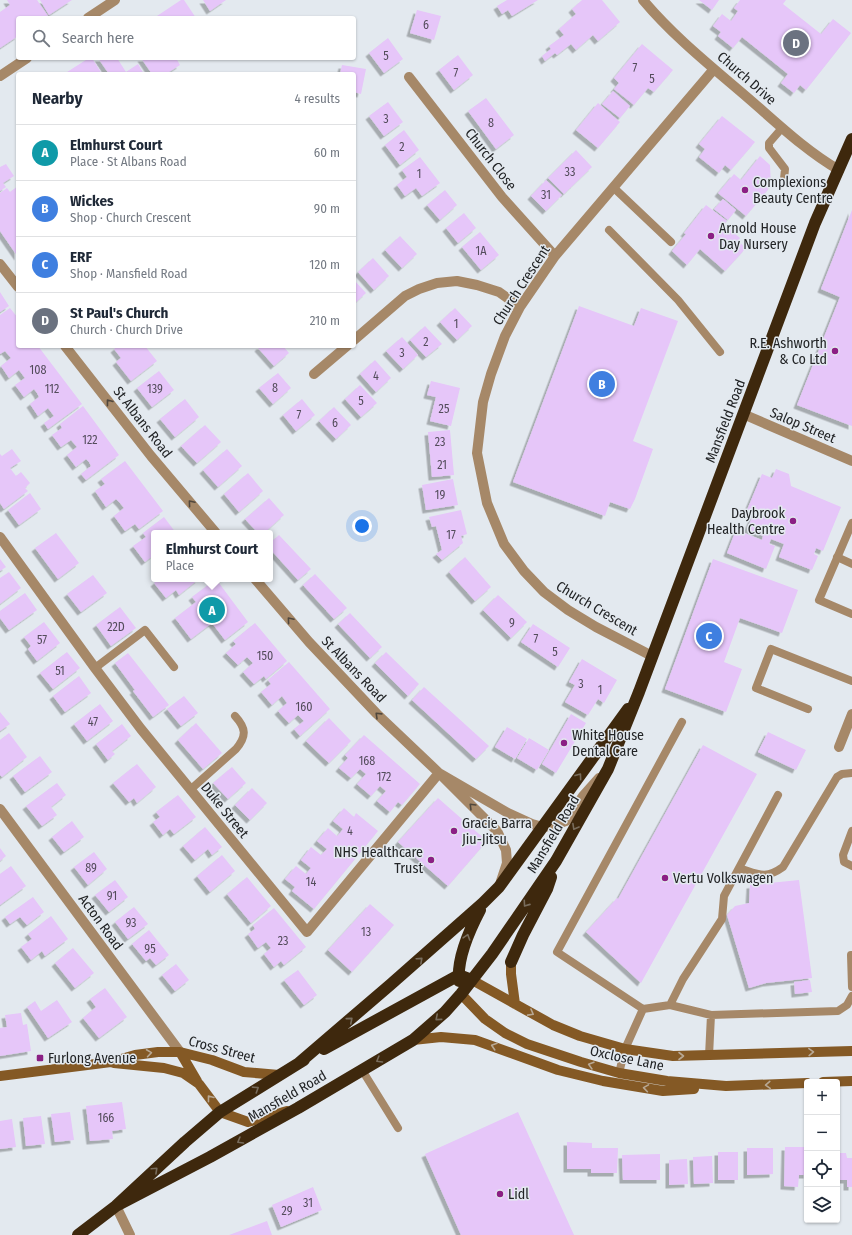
<!DOCTYPE html>
<meta charset="utf-8">
<style>
:root{--surface:#fff;--page:#f6f6f7;--text:#1f2937;--muted:#747a83;--line:#e0e1e3;--accent:#0f766e}
body{margin:0;font-family:"Fira Sans Condensed",sans-serif;background:var(--page);color:var(--text)}
.controls{position:absolute;right:12px;bottom:12px;display:grid;overflow:hidden;border-radius:4px;box-shadow:0 1px 3px #0004}
.controls button{width:36px;height:36px;display:grid;place-items:center;padding:0;border:0;border-bottom:1px solid var(--line);background:var(--surface);color:var(--text);font:20px sans-serif}
.you{position:absolute;left:362px;top:526px;width:14px;height:14px;margin:-10px;border:3px solid #fff;border-radius:50%;background:#1a73e8;box-shadow:0 0 0 6px #1a73e833}
.badge{display:grid;place-items:center;width:26px;height:26px;border-radius:50%;background:var(--accent);color:#fff;font-size:13px;font-weight:700}
.pin{position:absolute;translate:-50% -50%;border:2px solid #fff;box-shadow:0 1px 4px #0006}
.popup{position:absolute;left:151px;top:530px;width:122px;height:52px;box-sizing:border-box;display:grid;place-content:center;border-radius:4px;background:var(--surface);filter:drop-shadow(0 1px 3px #0005);font-size:13px;white-space:nowrap;color:var(--muted)}
.popup b{font-size:15px;color:var(--text)}
.popup::after{content:'';position:absolute;left:50%;top:100%;margin-left:-8px;border:8px solid transparent;border-top-color:var(--surface)}
.list{margin:0;padding:0;list-style:none}
h2{display:flex;justify-content:space-between;align-items:center;height:52px;margin:0;padding:0 16px;font-size:17px}
h2 small{font-size:13px;font-weight:400;color:var(--muted)}
.list li{display:grid;grid-template-columns:26px 1fr auto;gap:12px;align-items:center;box-sizing:border-box;height:56px;padding:0 16px;border-top:1px solid var(--line)}
.list b{display:block;font-size:15px;white-space:nowrap}
.list p{margin:0;font-size:13px;white-space:nowrap;color:var(--muted)}
.list em{font-size:13px;font-style:normal;color:var(--muted)}
.icon{flex:none;width:22px;height:22px;fill:none;stroke:currentColor;stroke-width:2;stroke-linecap:round;stroke-linejoin:round}
.map{position:relative;flex:none;width:852px;height:1235px;overflow:hidden}
.search{position:absolute;background:var(--surface);box-shadow:0 1px 3px #0004;left:16px;top:16px;width:340px;height:44px;display:flex;align-items:center;gap:10px;box-sizing:border-box;padding:0 14px;border-radius:4px;color:var(--muted);font-size:15px}
.panel{position:absolute;background:var(--surface);box-shadow:0 1px 3px #0004;left:16px;top:72px;width:340px;height:276px;border-radius:4px}
.map>svg:first-child{display:block}
</style>
<div class="map">
<svg width="852" height="1235" viewBox="0 0 852 1235">
<defs>
<filter id="shadow"><feDropShadow dx="-3.5" dy="3.5" stdDeviation="0" flood-color="#0004"/></filter>
</defs>
<rect width="100%" height="100%" fill="#e3e9ef"/>
<path fill="#e6c6f9" filter="url(#shadow)" d="M7,0h30l11,16 -3,2h-27v18l-18,12v-36l10,-7z
M40,0h32l-23,15z
M181,0h3l12,18h-42z
M203,0h23l-16,11z
M507,0h31l-26,16 -4,-6 -6,4 -5,-8z
M582,0h20l18,22 -22,19 -5,-6 -17,15 -5,-6 -14,11 -2,-2 -10,8 -3,-5 9,-7 -2,-3 15,-11 -5,-6 17,-15 -4,-5z
M699,0h20l-7,10z
M740,0h46l-3,4 38,30 12,-15 18,14 -45,57 -6,-5 -6,8 -13,-10 7,-9 -46,-37 -9,11 -15,-12 3,-4 -8,-6 9,-12 9,7 7,-10 -4,-3z
M417,10l24,6 -7,24 -24,-7z
M388,38l15,21 -19,14 -15,-20z
M642,44l31,26 -19,22 -6,-4 -14,17 -20,-16 5,-6 -5,-5z
M458,55l15,20 -19,15 -15,-20z
M89,58h3l10,16h-38z
M98,58h19l9,14 12,-8 6,10h-35z
M141,58h35l4,7 -14,9h-14z
M342,65l24,4 -5,25 -7,-2v-18h-14z
M613,91l17,15 -10,12 -18,-14z
M486,98l28,37 -18,14 -28,-38z
M388,102l15,20 -19,14 -15,-20z
M598,103l22,19 -22,26 -22,-18z
M722,116l33,26 -24,28 -6,-5 -6,8 -20,-16 6,-8 -6,-5z
M404,130l15,20 -19,15 -15,-20z
M576,150l16,17 -28,27 -16,-16z
M760,156l10,9 1,21 -25,30 -28,-23 16,-19 7,6z
M420,157l20,26 -18,13 -6,-8 -11,8 -8,-11 10,-8 -5,-7z
M6,164l8,12 -11,7 3,4 -6,4v-24z
M546,180l16,15 -16,16 -15,-15z
M18,186v71l-18,-26v-38l7,-5 3,4z
M445,190l12,15 -17,15 -13,-15z
M723,199l13,11 -8,10 -14,-11z
M706,205l21,16 -3,3 16,14 -2,3 8,7 -21,23 -25,-22 -13,16 -15,-14 14,-17 -2,-1z
M852,210v216l-55,-21 43,-108 -19,-8z
M464,213l12,15 -18,15 -12,-15z
M480,232l19,23 -18,15 -19,-23z
M400,236l17,18 -15,14 -17,-18z
M373,258l16,18 -15,14 -16,-18z
M354,280l12,13 -12,11z
M0,292l9,14 -9,6z
M579,306l55,20 7,-18 37,13 -45,120 20,8 -18,50 -5,10 -20,-7 -5,14 -92,-34z
M10,308l8,10v28h20l44,58 -34,25 -4,-6 10,-7 -6,-8 -10,8 -8,-12 9,-7 -2,-4 -3,-4 -10,8 -9,-12 10,-7 -6,-8 -10,8 -8,-12 10,-8 -6,-7 -5,3v-39z
M455,308l17,18 -15,14 -17,-18z
M425,326l17,18 -16,13 -16,-17z
M402,337l16,18 -15,14 -17,-18z
M118,346h27l12,15 -26,20 -15,-19 5,-4 -7,-9z
M260,346h23l6,7 -15,13 -16,-18z
M375,360l16,18 -15,14 -16,-18z
M159,371l15,19 -22,17 -15,-19z
M278,373l13,15 -18,16 -14,-16z
M431,381l29,7 -9,38 -21,-5 6,-24 -9,-2z
M360,385l17,18 -16,14 -16,-18z
M185,399l14,18 -24,20 -15,-18z
M302,399l13,16 -19,16 -13,-16z
M83,406l36,49 -33,25 -5,-6 10,-8 -2,-4 -3,-3 -10,8 -9,-12 10,-8 -6,-7 -10,7 -9,-12 10,-7 -2,-4z
M334,407l17,18 -15,14 -17,-18z
M205,425l16,17 -24,21 -16,-17z
M450,430l4,45 -22,2 -4,-45z
M12,449l9,12 -11,7 6,8 5,-4 9,11 -5,5 3,3 -24,18 -4,-6v-49l2,2z
M227,449l15,17 -24,21 -15,-17z
M125,461l38,50 -24,18 -4,-5 -10,7 -11,-15 10,-8 -4,-5 -4,-4 -10,8 -11,-16 10,-7 -4,-5z
M776,469l13,5 2,12 50,21 -18,44 -7,-3 -2,6 4,2 -6,14 -33,-13 5,-13 -13,-5 -2,5 6,2 -9,23 -39,-16 9,-23 26,10 1,-4 -16,-7 7,-16 -7,-3 15,-36 10,4z
M248,473l15,18 -24,21 -15,-18z
M453,479l5,26 -32,5 -4,-25z
M30,493l11,16 -22,16 -11,-15z
M269,498l15,17 -20,18h-6l-13,-14z
M461,510l6,24 -6,2 2,7 -21,17 -6,-6 6,-4 -6,-24 -4,1 -3,-10z
M164,517l12,16h-22v22l-9,7 -12,-16 13,-9 -3,-4z
M56,533l23,30 -21,16 -23,-31z
M279,535l32,34 -13,11 -28,-31v-6z
M465,557l26,30 -16,14 -26,-29z
M0,559l6,8 -6,4z
M713,559l85,31 -16,43 -42,-15 -16,44 18,7 -16,43 -61,-23z
M9,572l12,16 -21,16v-26z
M315,574l32,34 -13,11 -31,-34z
M93,575l14,18 -26,19 -14,-18z
M159,579h40l-20,16 -3,-5 -10,8 -12,-15z
M216,579l32,43 -23,18 -13,-17 -21,16 -16,-21 21,-16 -4,-5z
M25,593l12,17 -28,20 -9,-12v-7z
M498,595l29,27 -16,16 -28,-28z
M120,607l16,21 -25,18 -15,-21z
M350,613l32,34 -12,11 -32,-34z
M44,622l16,21 -23,18 -9,-12 3,-3 -7,-9z
M255,623l32,38 -21,18 -2,-3 -10,8 -11,-12 10,-9 -6,-6 -9,8 -12,-12 10,-9 -3,-3z
M533,624l37,24 -12,19 -37,-25z
M67,652l13,16 -27,21 -13,-16z
M386,652l33,32 -11,12 -33,-33z
M128,653l41,52 -16,12 -20,-26 2,-1 -20,-27z
M582,659l35,21 -13,23 -6,-4 -10,16 -23,-13 10,-17 -6,-3z
M289,662l41,47 -30,27 -6,-7 10,-8 -6,-6 -9,8 -11,-12 9,-8 -5,-7 -10,9 -11,-13 10,-8 -3,-4z
M79,676l12,17 -26,19 -12,-16z
M424,687l65,59 -13,13 -64,-59z
M184,696l14,17 -17,13 -14,-17z
M100,704l13,17 -26,20 -13,-17z
M0,712l10,12 -10,7z
M571,714l15,9 -30,50 -14,-9z
M329,718l22,23 -22,22 -23,-22z
M196,723l26,30 -19,16 -25,-29z
M122,724l9,12 -19,15 3,3 -7,6 -12,-16z
M507,727l20,12 -12,20 -20,-12z
M768,732l38,18 -10,20 -38,-18z
M9,733l18,24 -25,20 -2,-2v-35z
M364,735l56,49 -18,21 -4,-3 -8,10 -13,-11 9,-10 -6,-5 -9,10 -14,-12 9,-10 -6,-5 -9,9 -12,-10 9,-10 -3,-3z
M529,738l20,12 -12,20 -20,-12z
M703,745l54,29 -116,209 -55,-51 31,-34 1,1z
M40,756l12,16 -27,20 -12,-16z
M137,764l19,23 -19,16 -3,-5 -5,4 -16,-19z
M232,767l14,16 -18,16 -15,-16z
M57,783l9,12 -15,12 6,8 -15,11 -16,-20z
M252,788l15,15 -17,17 -15,-15z
M178,795l18,22 -22,17 -4,-5 -7,6 -10,-13 7,-5 -4,-5z
M438,798l49,43 -39,45 -50,-44z
M344,808l10,9 2,-4 22,18 -64,78 -22,-18 3,-4 -10,-8 11,-13 10,8 5,-6 -10,-8 10,-13 10,8 6,-6 -10,-8 11,-13 9,8 3,-3 3,-4 -10,-8z
M72,821l12,16 -20,15 -12,-15z
M205,827l17,20 -10,8 -4,-6 -13,11 -12,-14z
M0,848l6,8 -6,5z
M94,852l13,17 -19,16 -14,-18z
M222,855l13,16 -25,21 -13,-16z
M11,866l15,20 -26,19v-31z
M247,877l24,29 -20,17 -24,-29z
M115,880l13,17 -19,15 -14,-17z
M799,880l13,98 -46,5 -17,5 -22,-73 8,-9 14,-3 1,-18z
M33,897l11,15 -17,13 -7,-8 -10,7 -5,-7z
M370,904l24,21 -42,47 -24,-22z
M134,907l14,17 -20,15 -13,-17z
M274,908l32,39 -22,18 -3,-4 -7,6 -10,-13 7,-6 -5,-6 -8,6 -10,-14 7,-5 -2,-4z
M51,916l17,23 -23,17 -3,-5 -11,9 -10,-13 11,-8 -4,-5z
M149,930l20,25 -13,10 -6,-7 -4,3 -14,-17z
M73,948l21,25 -19,15 -20,-25z
M176,964l13,16 -14,11 -13,-16z
M298,970l19,25 -13,10 -20,-25z
M810,980l2,12 -17,2 -1,-12z
M105,988l22,29 -28,21 -16,-20 13,-11 -6,-8z
M57,1000l15,22 -24,16 -21,-31 8,-6 6,10z
M21,1013l2,12 4,-1 4,27 -31,5v-28l7,-1 -2,-12z
M122,1102l4,27 -14,2 1,8 -23,2 -4,-35z
M70,1112l4,28 -19,2 -4,-28z
M518,1112l56,123h-113l-36,-81z
M41,1116l4,28 -19,2 -3,-28z
M12,1119l4,28 -16,2v-28z
M567,1142l25,1v5h26l-1,25h-26v-4h-24z
M785,1147h22v28h-8l-1,12 -14,-1z
M747,1148h26v26l-26,1z
M718,1152h20v28h-20z
M837,1153h9l1,5h5v29h-5v-7h-10z
M660,1154v26h-37l-1,-25z
M712,1156l1,27 -19,1 -1,-27z
M687,1159l1,25 -19,1v-25z
M313,1187l9,23 -41,17 -9,-22z
M267,1221l5,14h-43z"/>
<g fill="none" stroke-linecap="round" stroke-linejoin="round">
<path stroke="#a68868" stroke-width="8" d="M782,128l-13,15v5l16,21 -1,10
M614,188l57,54
M609,230l69,70 42,52
M852,523l-33,77 33,14
M837,557l15,7
M95,668l50,-38 29,37
M808,709l-52,-21 15,-39 81,32
M190,790l46,-41c11,-13 10,-21 -1,-33
M852,831l-9,24 1,7 8,4
M739,868c19,6 26,12 44,-1l54,-90 5,-3 10,-1
M851,955l1,32
M670,1005l13,-26 39,-60 2,-23 54,-101
M643,1009l-86,-57 125,-230
M709,1056l2,-41
M362,1070l36,58
M619,1073l6,-24 18,-40 27,-4 41,10 127,-4 9,-6 5,-9"/>
<path stroke="#a68868" stroke-width="10" d="M643,0c31,37 69,67 105,98 29,25 58,53 91,72
M88,18l27,-18
M0,76l27,-18
M409,77l93,120 53,59
M0,264l18,23
M354,340l51,-44 14,-7 18,-6 20,-2 20,4 22,7 21,15
M65,346l86,110 65,77
M314,374l33,-28
M743,414l109,47
M0,537l95,131 46,61 166,203 132,-159 69,40 24,11 11,3 11,-2 12,-4 17,-25 16,-18
M255,579l54,63 68,72 62,59 58,58 9,19 1,13 -6,18
M652,656l-56,-29 -28,-17 -24,-18 -20,-21 -20,-27 -17,-41 -10,-50 6,-51 8,-28 14,-38 15,-29 35,-51 159,-187
M839,747l13,-33
M0,809l180,243
M116,1206l14,29"/>
<path stroke="#845925" stroke-width="10" d="M511,962v12l4,30
M472,980l81,45 27,11 45,13 48,7 179,-5
M461,994l24,25 20,14 22,11 54,18 38,11 48,8 59,5 81,-3
M413,1040l28,-3 34,3 83,30 45,11 60,10 31,-2
M180,1052l17,29
M114,1063l50,5 19,5 16,11 21,28 28,10 39,-11
M0,1076l111,-14 24,-7 23,-3h22l32,8 32,12 35,3
M823,1082l29,-1"/>
<path stroke="#3e280d" stroke-width="12" d="M511,962l12,-27 24,-46 4,-12
M459,981c-2,-22 11,-52 21,-71
M324,1049l135,-74 13,5
M299,1063l91,-78 93,-82 16,-16 129,-178
M116,1206l94,-49 88,-49 115,-68 32,-28 16,-18 31,-40 64,-93 52,-92 31,-77 176,-469 37,-84
M78,1235l38,-29 69,-64 35,-30 84,-52"/>
</g>
<defs><path id="oneway-chevron" d="M-2-3.5L2.5 0L-2 3.5" fill="none" stroke-width="1.6" stroke-linecap="round" stroke-linejoin="round"/></defs>
<g stroke="#50473d">
<use href="#oneway-chevron" transform="translate(109 402) rotate(-128)"/>
<use href="#oneway-chevron" transform="translate(191 503) rotate(-130)"/>
<use href="#oneway-chevron" transform="translate(290 620) rotate(-130)"/>
<use href="#oneway-chevron" transform="translate(378 715) rotate(-136)"/>
<use href="#oneway-chevron" transform="translate(472 806) rotate(-135)"/>
</g>
<g stroke="#786c5c">
<use href="#oneway-chevron" transform="translate(579 776) rotate(-54)"/>
<use href="#oneway-chevron" transform="translate(575 827) rotate(119)"/>
<use href="#oneway-chevron" transform="translate(526 904) rotate(125)"/>
<use href="#oneway-chevron" transform="translate(467 937) rotate(-72)"/>
<use href="#oneway-chevron" transform="translate(420 960) rotate(-42)"/>
<use href="#oneway-chevron" transform="translate(438 1018) rotate(139)"/>
<use href="#oneway-chevron" transform="translate(350 1020) rotate(-40)"/>
<use href="#oneway-chevron" transform="translate(379 1060) rotate(149)"/>
<use href="#oneway-chevron" transform="translate(256 1089) rotate(-33)"/>
<use href="#oneway-chevron" transform="translate(240 1141) rotate(150)"/>
<use href="#oneway-chevron" transform="translate(155 1170) rotate(-43)"/>
</g>
<g stroke="#b8a894">
<use href="#oneway-chevron" transform="translate(531 1013) rotate(29)"/>
<use href="#oneway-chevron" transform="translate(494 1046) rotate(-162)"/>
<use href="#oneway-chevron" transform="translate(811 1052) rotate(-2)"/>
<use href="#oneway-chevron" transform="translate(149 1053) rotate(-8)"/>
<use href="#oneway-chevron" transform="translate(681 1056)"/>
<use href="#oneway-chevron" transform="translate(591 1065) rotate(-164)"/>
<use href="#oneway-chevron" transform="translate(768 1085) rotate(177)"/>
<use href="#oneway-chevron" transform="translate(646 1088) rotate(-171)"/>
<use href="#oneway-chevron" transform="translate(210 1098) rotate(-128)"/>
</g>
<g fill="#8b1f84" stroke="#e3e9ef" stroke-width="1.5">
<circle cx="745" cy="190" r="4"/>
<circle cx="711" cy="236" r="4"/>
<circle cx="835" cy="351" r="4"/>
<circle cx="793" cy="521" r="4"/>
<circle cx="564" cy="743" r="4"/>
<circle cx="454" cy="831" r="4"/>
<circle cx="431" cy="860" r="4"/>
<circle cx="665" cy="878" r="4"/>
<rect x="36" y="1054" width="8" height="8" rx="2"/>
<circle cx="500" cy="1194" r="4"/>
</g>
<g text-anchor="middle" stroke-width="3" stroke-linejoin="round" paint-order="stroke">
<g font-size="12" fill="#534c5b">
<text x="426" y="29">6</text>
<text x="386" y="60">5</text>
<text x="635" y="72">7</text>
<text x="456" y="77">7</text>
<text x="652" y="83">5</text>
<text x="386" y="123">3</text>
<text x="491" y="127">8</text>
<text x="402" y="151">2</text>
<text x="570" y="176">33</text>
<text x="419" y="178">1</text>
<text x="546" y="199">31</text>
<text x="481" y="255">1A</text>
<text x="456" y="328">1</text>
<text x="426" y="346">2</text>
<text x="402" y="357">3</text>
<text x="38" y="374">108</text>
<text x="376" y="380">4</text>
<text x="275" y="392">8</text>
<text x="52" y="393">112</text>
<text x="155" y="393">139</text>
<text x="361" y="405">5</text>
<text x="444" y="413">25</text>
<text x="299" y="419">7</text>
<text x="335" y="427">6</text>
<text x="90" y="444">122</text>
<text x="440" y="446">23</text>
<text x="442" y="469">21</text>
<text x="440" y="499">19</text>
<text x="451" y="539">17</text>
<text x="512" y="627">9</text>
<text x="116" y="631">22D</text>
<text x="536" y="643">7</text>
<text x="42" y="644">57</text>
<text x="555" y="656">5</text>
<text x="265" y="660">150</text>
<text x="60" y="675">51</text>
<text x="581" y="688">3</text>
<text x="600" y="694">1</text>
<text x="304" y="711">160</text>
<text x="93" y="726">47</text>
<text x="367" y="765">168</text>
<text x="384" y="781">172</text>
<text x="350" y="835">4</text>
<text x="91" y="872">89</text>
<text x="311" y="886">14</text>
<text x="112" y="900">91</text>
<text x="131" y="927">93</text>
<text x="366" y="936">13</text>
<text x="283" y="945">23</text>
<text x="150" y="953">95</text>
<text x="106" y="1122">166</text>
<text x="308" y="1207">31</text>
<text x="287" y="1215">29</text>
</g>
<g font-size="14" fill="#222426" stroke="#e3e9ef">
<text transform="translate(747 78) rotate(41)" y="5">Church Drive</text>
<text transform="translate(491 159) rotate(52)" y="5">Church Close</text>
<text transform="translate(521 285) rotate(-57)" y="5">Church Crescent</text>
<text transform="translate(725 421) rotate(-69)" y="5">Mansfield Road</text>
<text transform="translate(143 422) rotate(52)" y="5">St Albans Road</text>
<text transform="translate(803 425) rotate(23)" y="5">Salop Street</text>
<text transform="translate(597 608) rotate(31)" y="5">Church Crescent</text>
<text transform="translate(354 669) rotate(46)" y="5">St Albans Road</text>
<text transform="translate(225 810) rotate(51)" y="5">Duke Street</text>
<text transform="translate(553 834) rotate(-59)" y="5">Mansfield Road</text>
<text transform="translate(101 922) rotate(54)" y="5">Acton Road</text>
<text transform="translate(222 1049) rotate(15)" y="5">Cross Street</text>
<text transform="translate(627 1058) rotate(12)" y="5">Oxclose Lane</text>
<text transform="translate(287 1096) rotate(-30)" y="5">Mansfield Road</text>
</g>
<g font-size="14" fill="#222426" stroke="#e3e9ef" text-anchor="start">
<text x="753" y="187">Complexions<tspan x="753" dy="16">Beauty Centre</tspan></text>
<text x="719" y="233">Arnold House<tspan x="719" dy="16">Day Nursery</tspan></text>
<text x="827" y="348" text-anchor="end">R.E. Ashworth<tspan x="827" dy="16">&amp; Co Ltd</tspan></text>
<text x="785" y="518" text-anchor="end">Daybrook<tspan x="785" dy="16">Health Centre</tspan></text>
<text x="572" y="740">White House<tspan x="572" dy="16">Dental Care</tspan></text>
<text x="462" y="828">Gracie Barra<tspan x="462" dy="16">Jiu-Jitsu</tspan></text>
<text x="423" y="857" text-anchor="end">NHS Healthcare<tspan x="423" dy="16">Trust</tspan></text>
<text x="673" y="883">Vertu Volkswagen</text>
<text x="48" y="1063">Furlong Avenue</text>
<text x="508" y="1199">Lidl</text>
</g>
</g>
</svg>
<div class="controls">
<button>+</button>
<button>−</button>
<button><svg class="icon" aria-label="locate" viewBox="0 0 24 24"><circle cx="12" cy="12" r="6"/><path d="M12 2v4M12 18v4M2 12h4M18 12h4"/></svg></button>
<button><svg class="icon" aria-label="layers" viewBox="0 0 24 24"><path d="M12 4l9 5-9 5-9-5zM3 14l9 5 9-5"/></svg></button>
</div>
<div class="you"></div>
<div class="pin badge" style="left:212px;top:610px;background:#0f9aa8">A</div>
<div class="popup"><b>Elmhurst Court</b>Place</div>
<div class="pin badge" style="left:602px;top:384px;background:#3f7fe0">B</div>
<div class="pin badge" style="left:709px;top:636px;background:#3f7fe0">C</div>
<div class="pin badge" style="left:796px;top:43px;background:#6b7280">D</div>
<div class="search"><svg class="icon" aria-label="search" viewBox="0 0 24 24"><circle cx="10" cy="10" r="6"/><path d="M15 15l6 6"/></svg>Search here</div>
<section class="panel">
<h2>Nearby<small>4 results</small></h2>
<ul class="list">
<li><span class="badge" style="background:#0f9aa8">A</span><div><b>Elmhurst Court</b><p>Place · St Albans Road</p></div><em>60 m</em></li>
<li><span class="badge" style="background:#3f7fe0">B</span><div><b>Wickes</b><p>Shop · Church Crescent</p></div><em>90 m</em></li>
<li><span class="badge" style="background:#3f7fe0">C</span><div><b>ERF</b><p>Shop · Mansfield Road</p></div><em>120 m</em></li>
<li><span class="badge" style="background:#6b7280">D</span><div><b>St Paul's Church</b><p>Church · Church Drive</p></div><em>210 m</em></li>
</ul>
</section>
</div>
